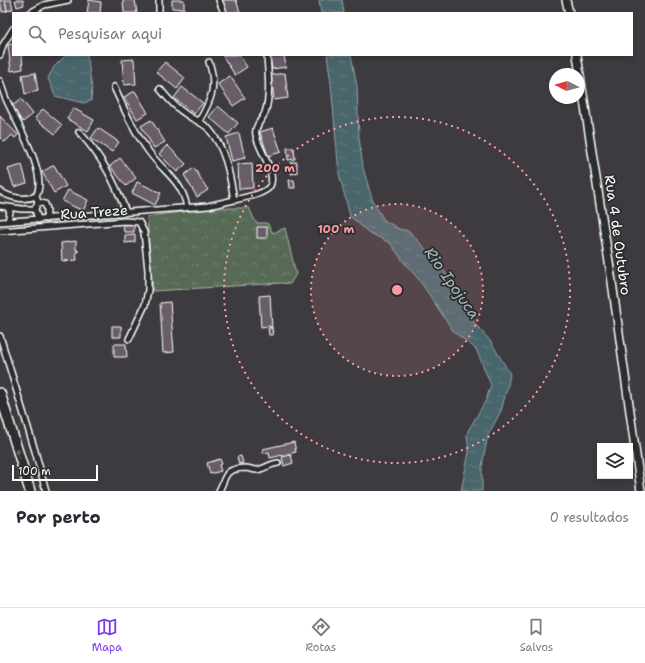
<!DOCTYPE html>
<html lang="pt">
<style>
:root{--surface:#fff;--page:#f7f7f7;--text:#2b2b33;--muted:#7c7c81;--line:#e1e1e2;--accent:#7c3aed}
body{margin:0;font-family:"Shantell Sans",sans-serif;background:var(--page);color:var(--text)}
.controls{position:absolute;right:12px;bottom:12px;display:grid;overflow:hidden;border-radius:0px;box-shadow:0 2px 6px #0003}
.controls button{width:36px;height:36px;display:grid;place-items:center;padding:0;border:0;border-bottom:1px solid var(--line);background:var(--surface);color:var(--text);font:20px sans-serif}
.compass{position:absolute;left:549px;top:68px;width:36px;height:36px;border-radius:50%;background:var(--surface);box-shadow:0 2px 6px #0003;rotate:276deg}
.scale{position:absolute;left:12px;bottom:10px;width:86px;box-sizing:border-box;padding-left:4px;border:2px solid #fff;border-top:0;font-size:11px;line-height:14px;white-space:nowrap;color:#fff;-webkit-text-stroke:3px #2a2d2e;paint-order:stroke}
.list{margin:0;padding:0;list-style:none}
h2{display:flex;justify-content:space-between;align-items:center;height:52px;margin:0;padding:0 16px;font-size:17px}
h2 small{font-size:13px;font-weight:400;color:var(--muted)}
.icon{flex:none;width:22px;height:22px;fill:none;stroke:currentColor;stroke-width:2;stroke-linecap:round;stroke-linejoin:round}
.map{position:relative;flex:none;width:645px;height:491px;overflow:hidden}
.search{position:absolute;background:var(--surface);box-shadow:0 2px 6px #0003;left:12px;right:12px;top:12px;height:44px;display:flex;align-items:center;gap:10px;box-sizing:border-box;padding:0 14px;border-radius:0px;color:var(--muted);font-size:15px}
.sheet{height:116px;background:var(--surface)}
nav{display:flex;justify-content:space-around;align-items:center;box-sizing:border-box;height:56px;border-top:1px solid var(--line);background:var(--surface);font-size:11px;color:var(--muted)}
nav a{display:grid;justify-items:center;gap:2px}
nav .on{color:var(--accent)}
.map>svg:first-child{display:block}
</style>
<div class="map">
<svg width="645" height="491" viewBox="0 0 645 491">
<defs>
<pattern id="forest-crowns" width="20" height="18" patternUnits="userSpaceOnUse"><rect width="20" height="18" fill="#566b56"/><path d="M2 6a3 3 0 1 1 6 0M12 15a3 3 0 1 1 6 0" fill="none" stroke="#6f816f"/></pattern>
<pattern id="water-ripples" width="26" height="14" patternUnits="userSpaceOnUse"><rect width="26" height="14" fill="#49666d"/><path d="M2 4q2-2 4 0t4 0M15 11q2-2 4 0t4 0" fill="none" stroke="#647d83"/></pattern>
</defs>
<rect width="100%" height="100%" fill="#3e3b40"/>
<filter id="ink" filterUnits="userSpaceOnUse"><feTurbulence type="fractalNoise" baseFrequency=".025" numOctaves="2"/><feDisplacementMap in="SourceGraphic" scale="8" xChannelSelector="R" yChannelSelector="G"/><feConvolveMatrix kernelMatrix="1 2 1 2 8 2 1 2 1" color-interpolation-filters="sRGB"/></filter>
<g filter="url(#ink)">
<path fill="url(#forest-crowns)" stroke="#aab5aa" d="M216,208h33l7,15h11l6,10 12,-5 11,46 -6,10 -9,-1 -128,8 -6,-73 10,-3z"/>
<path fill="url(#water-ripples)" stroke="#92a3a7" d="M319,0h23l2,13h-23z
M66,55h21l5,33 -1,13 -8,2 -28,-7 -7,-18 6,-11z
M327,55h24l6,31 2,52 4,30 10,34 11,18 15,9 10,2 25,27 11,14 27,48 19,22 19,32 -2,11 -7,26 -13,24 -6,31v25h-21l8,-39 -2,-17 1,-4 18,-31 5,-15 -15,-36 -22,-17 -34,-51 -13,-15 -17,-23 -22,-11 -18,-16 -11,-42 -8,-90z"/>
<path fill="#6b5d6a" stroke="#fff" d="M0,0h5l2,11 -5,1z
M5,0h6l2,9 -6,2z
M15,0h8l1,5 -7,2z
M89,0l12,2 -1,11h-13z
M123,0h12l2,13h-13z
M172,0h12v9l-12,-1z
M222,0h14l4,12 -14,1z
M13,44v11h9l1,14 -12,2 -3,-26z
M222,55h17l8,12 -12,8z
M269,55h15l2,12 -14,2z
M134,59l2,25 -12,1 -2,-25z
M165,62l20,16 -8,11 -21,-17z
M35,73l3,18 -13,3 -3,-19z
M285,73l3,25 -14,2 -3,-25z
M230,76l15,22 -12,8 -15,-22z
M182,87l21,16 -9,11 -20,-16z
M135,91l13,22 -11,6 -13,-22z
M21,99l12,15 -10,8 -12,-15z
M218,106l20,17 -9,11 -20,-17z
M73,108l21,12 -6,11 -21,-12z
M43,109l19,16 -7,9 -20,-16z
M0,116l18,19 -3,3 -3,-3 -7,7 -5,-5z
M151,120l14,22 -11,6 -13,-22z
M98,128l21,14 -7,10 -21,-14z
M273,128l8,24 -13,4 -8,-24z
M239,133l6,25 -13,3 -6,-24z
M167,145l19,19 -9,8 -18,-18z
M287,148h7l1,11 -7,1z
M120,158l16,20 -10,8 -16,-20z
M291,162h6v11l-6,1z
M252,163l1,25 -14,1 -1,-25z
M22,165l5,18 -13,4 -6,-18z
M54,165l12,21 -12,7 -12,-21z
M194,168l14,22 -11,7 -13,-22z
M289,180h5l1,8h-5z
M137,182l24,11 -6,12 -23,-12z
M68,190l20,10 -5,11 -21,-10z
M134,224v8h-10l-1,-7z
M257,227h10v11h-10z
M135,234v8l-10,1v-8z
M76,241v9h2v2h-2l1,8 -15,1 -1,-18z
M270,295l2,33h-1l-1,-2 -9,1 -2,-31z
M170,302l4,50 -11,1 -3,-50z
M112,326h9v11h-9z
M268,328h4l1,7h-4z
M114,344h12l1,13h-13z
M294,442l2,10 -26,6 -1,-6 -6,1v-4z
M291,455l2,8 -9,3 -2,-9z
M241,456l2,7 -4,1 -2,-7z
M220,459l2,5 -3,1 2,6 -11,3 -3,-11z"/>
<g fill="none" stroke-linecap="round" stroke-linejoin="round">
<g stroke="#fff" stroke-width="8">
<path id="minor" d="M219,0l5,13
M30,13l14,-8 24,-5
M159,13v-13
M0,55l3,-10 10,-16
M0,81c2,7 4,14 7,20 9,21 42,74 29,95l2,6 -3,7 3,11
M114,87c10,22 21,46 35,65 16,22 32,27 38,55
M199,121c13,-22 18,-35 10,-59
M79,132c23,25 35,48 47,80
M0,191c10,7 25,10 36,5
M234,200c9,-2 32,-6 36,-14 7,-14 -12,-37 -14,-51 -2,-9 6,-15 9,-22 6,-19 3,-39 2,-58
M38,202l7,2c3,6 2,9 1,15
M0,206l22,3h13
M7,207l3,5 -2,9
M0,222l208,-16 26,-6c-4,-24 -8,-52 -26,-72 -7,-6 -14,-8 -21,-13 -11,-7 -19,-16 -27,-26
M0,231l125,-10 14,1 5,10 4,38v20l-3,15 -16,34
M0,336l35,115 11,40
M219,491c8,-15 4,-22 26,-23 4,0 8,2 12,2 7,-1 13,-6 21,-7"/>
</g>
<g stroke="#fff" stroke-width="10">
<path id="secondary" d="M566,0l3,13
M577,55l34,220 30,216"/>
</g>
<g stroke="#fff" stroke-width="12">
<path id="trunk" d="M0,393l30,98"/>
</g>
<use href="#minor" stroke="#2a2d2e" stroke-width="5"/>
<use href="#secondary" stroke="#2a2d2e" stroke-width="7"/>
<use href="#trunk" stroke="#2a2d2e" stroke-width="9"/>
</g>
<defs><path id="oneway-solid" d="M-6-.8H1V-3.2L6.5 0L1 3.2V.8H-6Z"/></defs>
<use fill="#6a6c6d" href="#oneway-solid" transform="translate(18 454) rotate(-107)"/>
</g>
<circle cx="397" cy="290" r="86" fill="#ff9aa2" fill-opacity=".12"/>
<g fill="none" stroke="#ff9aa2" stroke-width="2" stroke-dasharray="2 4">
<circle cx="397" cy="290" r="86"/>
<circle cx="397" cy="290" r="173"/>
</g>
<g text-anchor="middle" stroke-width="3.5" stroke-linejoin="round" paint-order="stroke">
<g font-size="14" fill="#fff" stroke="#2a2d2e">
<text transform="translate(94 212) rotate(-4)" y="5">Rua Treze</text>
<text transform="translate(618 235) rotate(82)" y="5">Rua 4 de Outubro</text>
</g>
<g font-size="15" font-style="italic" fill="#adbabd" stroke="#2a2d2e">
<text transform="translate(452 283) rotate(55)" y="5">Rio Ipojuca</text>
</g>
</g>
<circle cx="397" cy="290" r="6" fill="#ff9aa2" stroke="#2a2d2e" stroke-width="2"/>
<g font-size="12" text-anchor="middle" font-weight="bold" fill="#ff9aa2" stroke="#2a2d2e" stroke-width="3.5" stroke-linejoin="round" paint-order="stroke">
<text x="275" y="172">200 m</text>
<text x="336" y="233">100 m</text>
</g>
</svg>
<div class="controls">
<button><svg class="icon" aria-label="layers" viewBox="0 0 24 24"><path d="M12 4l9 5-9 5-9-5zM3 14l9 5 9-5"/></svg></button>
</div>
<svg class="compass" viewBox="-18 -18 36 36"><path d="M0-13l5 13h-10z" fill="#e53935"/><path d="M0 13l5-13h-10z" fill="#7c7c81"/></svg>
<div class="scale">100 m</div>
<div class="search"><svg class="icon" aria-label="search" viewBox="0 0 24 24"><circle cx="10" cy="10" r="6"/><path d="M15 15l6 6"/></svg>Pesquisar aqui</div>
</div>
<section class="sheet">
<h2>Por perto<small>0 resultados</small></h2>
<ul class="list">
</ul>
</section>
<nav>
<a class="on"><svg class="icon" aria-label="map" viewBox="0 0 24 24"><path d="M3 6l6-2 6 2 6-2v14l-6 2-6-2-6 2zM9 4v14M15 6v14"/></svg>Mapa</a>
<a><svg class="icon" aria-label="directions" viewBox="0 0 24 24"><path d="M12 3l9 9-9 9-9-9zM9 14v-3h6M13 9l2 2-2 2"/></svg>Rotas</a>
<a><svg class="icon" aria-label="saved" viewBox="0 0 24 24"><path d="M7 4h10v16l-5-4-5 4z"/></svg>Salvos</a>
</nav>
